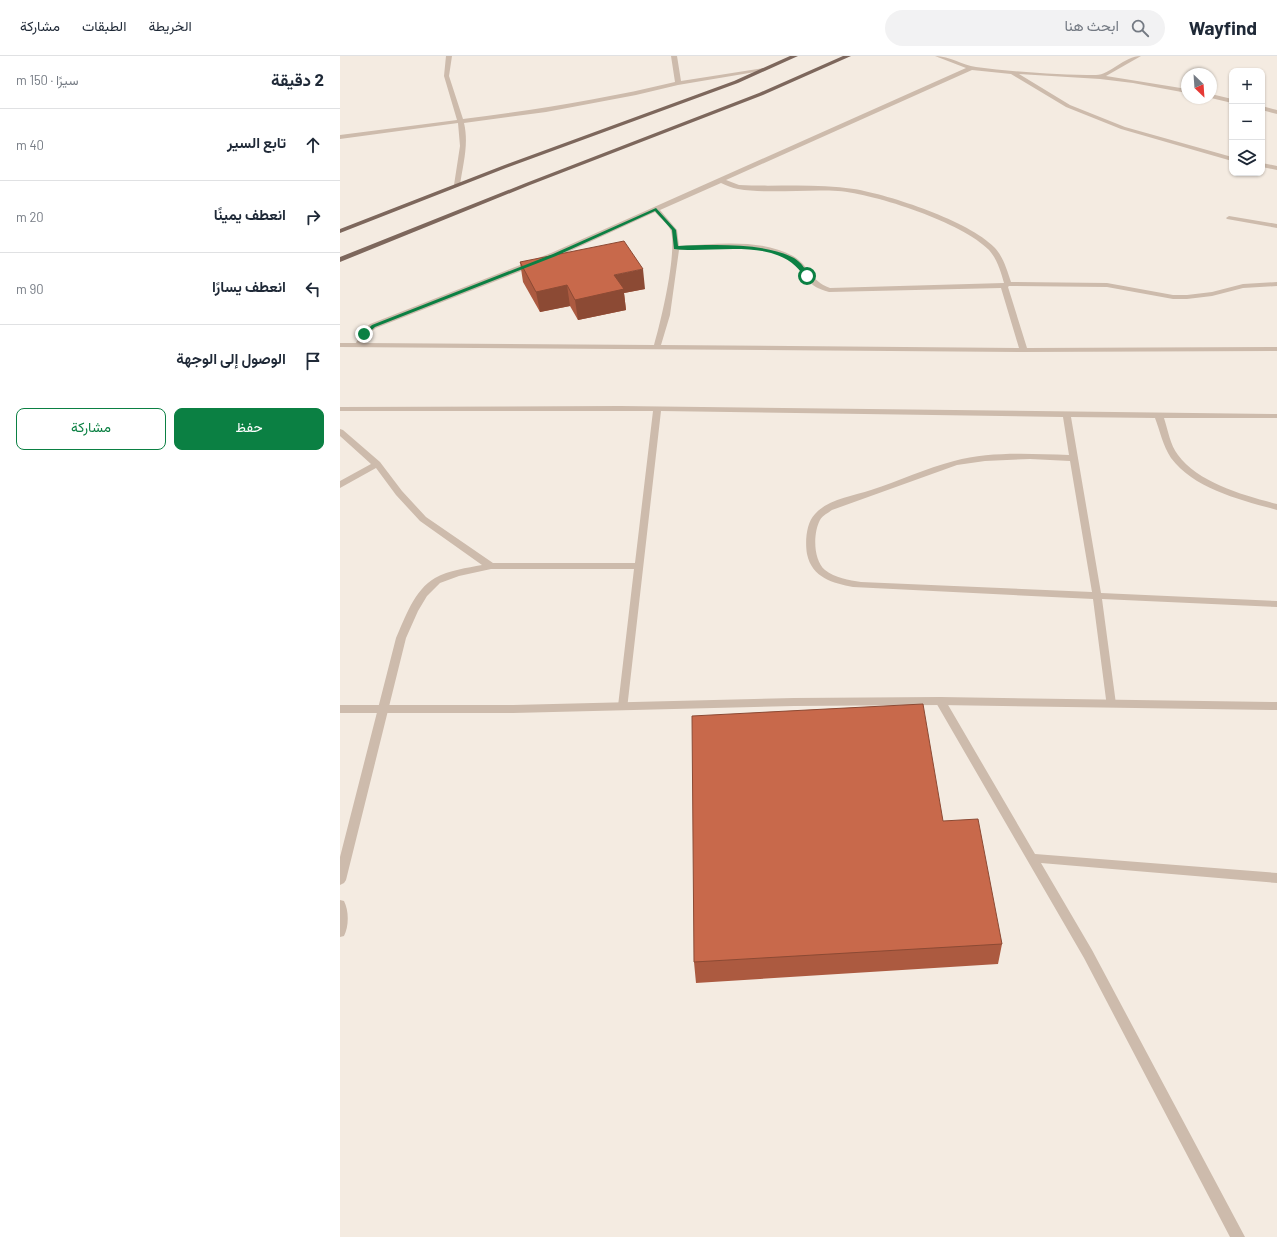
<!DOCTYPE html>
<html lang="ar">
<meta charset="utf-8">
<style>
:root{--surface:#fff;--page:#f2f2f3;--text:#1f2937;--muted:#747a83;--line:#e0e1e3;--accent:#0b8043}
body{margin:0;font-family:Barlow,Vazirmatn,sans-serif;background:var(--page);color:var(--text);direction:rtl}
.controls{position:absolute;right:12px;top:12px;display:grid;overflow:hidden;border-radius:8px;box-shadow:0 1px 3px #0004}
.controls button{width:36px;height:36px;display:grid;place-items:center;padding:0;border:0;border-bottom:1px solid var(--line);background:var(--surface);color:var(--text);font:20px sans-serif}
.compass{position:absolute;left:841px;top:12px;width:36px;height:36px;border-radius:50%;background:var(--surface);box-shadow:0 1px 3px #0004;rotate:155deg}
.stop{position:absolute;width:12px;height:12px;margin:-9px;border:3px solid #0b8043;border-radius:50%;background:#fff}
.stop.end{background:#0b8043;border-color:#fff;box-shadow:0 1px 4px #0008}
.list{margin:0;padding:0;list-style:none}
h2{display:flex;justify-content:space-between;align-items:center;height:52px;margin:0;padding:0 16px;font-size:17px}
h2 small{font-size:13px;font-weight:400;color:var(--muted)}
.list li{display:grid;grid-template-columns:26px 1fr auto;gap:12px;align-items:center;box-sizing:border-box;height:72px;padding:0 16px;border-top:1px solid var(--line)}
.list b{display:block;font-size:15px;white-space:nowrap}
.list em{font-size:13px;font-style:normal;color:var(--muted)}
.actions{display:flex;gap:8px;padding:12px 16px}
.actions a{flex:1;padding:9px 0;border:1px solid var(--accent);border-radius:8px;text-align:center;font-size:14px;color:var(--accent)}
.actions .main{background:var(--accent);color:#fff}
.icon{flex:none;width:22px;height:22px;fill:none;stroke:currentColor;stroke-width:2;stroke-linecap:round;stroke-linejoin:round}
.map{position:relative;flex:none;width:937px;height:1181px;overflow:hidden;direction:ltr}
header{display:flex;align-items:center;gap:24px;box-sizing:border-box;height:56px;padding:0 20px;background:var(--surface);border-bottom:1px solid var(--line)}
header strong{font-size:19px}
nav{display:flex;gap:22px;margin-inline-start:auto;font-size:14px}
.search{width:280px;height:36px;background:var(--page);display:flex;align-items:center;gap:10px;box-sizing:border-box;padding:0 14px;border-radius:22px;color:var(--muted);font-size:15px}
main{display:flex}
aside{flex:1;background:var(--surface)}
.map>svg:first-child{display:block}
</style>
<header>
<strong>Wayfind</strong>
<div class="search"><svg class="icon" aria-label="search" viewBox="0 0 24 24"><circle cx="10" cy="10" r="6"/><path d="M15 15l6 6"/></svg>ابحث هنا</div>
<nav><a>الخريطة</a><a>الطبقات</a><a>مشاركة</a></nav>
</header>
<main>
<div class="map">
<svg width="937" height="1181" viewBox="0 0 937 1181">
<rect width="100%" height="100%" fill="#f4ebe1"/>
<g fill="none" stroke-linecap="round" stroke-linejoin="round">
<path fill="#cdbbac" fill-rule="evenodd" d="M106,0h6l-3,20 14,43c71,-9 142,-20 212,-37l-4,-26h6l4,25 83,-13 3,2 -89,15 -42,10 -90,17 -82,11c5,21 -1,41 -4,62l-3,2 -3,-2 6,-39 -2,-23 -118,16v-4l117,-15 -13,-44z
M595,0c15,0 27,9 41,11 38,5 83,8 120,8 14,0 28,-19 45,-19l-35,20 81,13v4l-54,-10 -33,-4 -81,-5 51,31 55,22 107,30v4l-111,-32 -55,-22 -55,-33 -39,-4 -246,110 13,5c38,2 77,-2 115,4 36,6 115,32 140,58 9,9 13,23 17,35l96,1 66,12h14l25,-3 31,-8 34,-2v4l-34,2 -31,8 -25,3h-14l-66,-12 -98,-1 -1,1 19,61 250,-1v4l-253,1 -684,-5v-4h16l5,-11 9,-8 181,-71 415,-185zM381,127c5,2 11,5 17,6 30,5 68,0 100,2 38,3 125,32 151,59 8,9 12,22 15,33l-174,5c-20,-7 -21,-23 -37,-32 -33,-18 -78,-12 -114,-10l-2,-16 -17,-20zM315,156c5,6 14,13 16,19 6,23 -10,90 -17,114l-290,-2 3,-8 9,-7 181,-71zM379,192c24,0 55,-1 75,16 15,13 12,22 35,28l172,-4 18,60 -358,-3 9,-30 9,-65z
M871,38l21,5v4l-21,-5z
M922,50l15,4v4l-15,-4z
M922,107l15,3v4l-15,-3z
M889,160l48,8v4l-50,-9 -1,-1z
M280,350l657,8v4h-113c4,12 6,27 14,37 20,28 68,41 99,49v6c-36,-10 -83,-21 -106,-52 -8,-12 -11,-27 -16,-40l-84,-1 30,176 176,8v6l-175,-8 14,105 -1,3h-8l-14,-108 -240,-12c-20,-4 -41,-9 -46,-33 -2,-12 -1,-31 8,-40 13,-15 38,-18 56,-24 28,-9 55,-22 83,-29 37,-10 77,-7 115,-6l-6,-38 -402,-6 -34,298h-8l-1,-3 16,-137h-143l-32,7 -19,7 -13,13 -9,15 -12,27 -60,242 -2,3 -4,2v-28l56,-219c9,-20 18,-48 39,-60 14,-8 32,-10 47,-13l-62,-44 -24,-26 -20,-27 -36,20v-7l31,-17 -31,-28v-7l3,1 37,32 22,29 24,26 67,46h142l18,-152h-313v-4zM690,403l40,2 22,131 -231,-10c-12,-2 -26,-4 -36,-12 -12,-10 -12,-37 -5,-50 3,-5 8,-7 12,-10l125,-45 28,-4z
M600,641l4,1 91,156 242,19v10l-236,-20 51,87 153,287h-15l-146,-279 -149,-257 1,-3z
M0,844l4,1c5,10 5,25 0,35l-4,1z"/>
<path fill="#cdbbac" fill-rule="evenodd" d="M600,641l337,5v8l-337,-5 -146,1 -281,7h-173v-8h173l281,-7z"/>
<path fill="#7d675c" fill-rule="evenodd" d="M450,0h8l-60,27 -232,85 -166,65v-4l162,-63 232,-85z
M503,0h8l-88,39 -233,90 -190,77v-5l186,-74 233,-90z"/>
</g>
<path fill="#ac5a40" d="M180,206l125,27 -21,4 2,17 -48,10 -8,-14 -30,6 -17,-30z
M603,765l59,123 -4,20 -302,19 -2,-21z"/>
<path fill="#8c4a34" d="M303,213l2,20 -21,4 2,17 -48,10 -3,-20 39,-25z
M227,229l3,21 -30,6 -4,-20z"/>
<path fill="#c8694b" stroke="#8c4a34" d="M284,185l19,28 -29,6 10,14 -49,11 -8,-15 -31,7 -16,-30z
M583,648l20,117 35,-2 24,125 -308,18 -2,-246z"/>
<path fill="#0b8043" d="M316,152l20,22 2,16c33,-1 86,-4 116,12 7,4 12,12 15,18l-4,2c-25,-43 -90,-24 -131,-29l-2,-19 -17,-19 -99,45 -181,71 -9,8 -4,-1 10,-9 181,-71z"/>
</svg>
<div class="controls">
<button>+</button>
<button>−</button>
<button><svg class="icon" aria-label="layers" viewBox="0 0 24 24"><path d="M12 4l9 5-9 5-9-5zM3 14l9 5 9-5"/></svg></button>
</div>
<svg class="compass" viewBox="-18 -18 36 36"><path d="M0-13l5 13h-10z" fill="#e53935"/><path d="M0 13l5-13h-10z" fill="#747a83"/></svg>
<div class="stop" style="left:467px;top:220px"></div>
<div class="stop end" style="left:24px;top:278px"></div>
</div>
<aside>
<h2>2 دقيقة<small>سيرًا · 150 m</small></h2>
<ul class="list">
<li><svg class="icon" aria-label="ahead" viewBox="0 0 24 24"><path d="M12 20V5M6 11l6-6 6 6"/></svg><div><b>تابع السير</b></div><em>40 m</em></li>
<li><svg class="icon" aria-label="right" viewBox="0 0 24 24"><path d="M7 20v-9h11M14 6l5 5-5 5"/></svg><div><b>انعطف يمينًا</b></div><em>20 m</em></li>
<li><svg class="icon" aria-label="left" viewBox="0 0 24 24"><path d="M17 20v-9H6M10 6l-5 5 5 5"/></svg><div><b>انعطف يسارًا</b></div><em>90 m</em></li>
<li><svg class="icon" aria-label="arrive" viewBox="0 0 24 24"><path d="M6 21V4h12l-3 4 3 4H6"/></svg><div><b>الوصول إلى الوجهة</b></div></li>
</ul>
<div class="actions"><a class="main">حفظ</a><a>مشاركة</a></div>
</aside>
</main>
